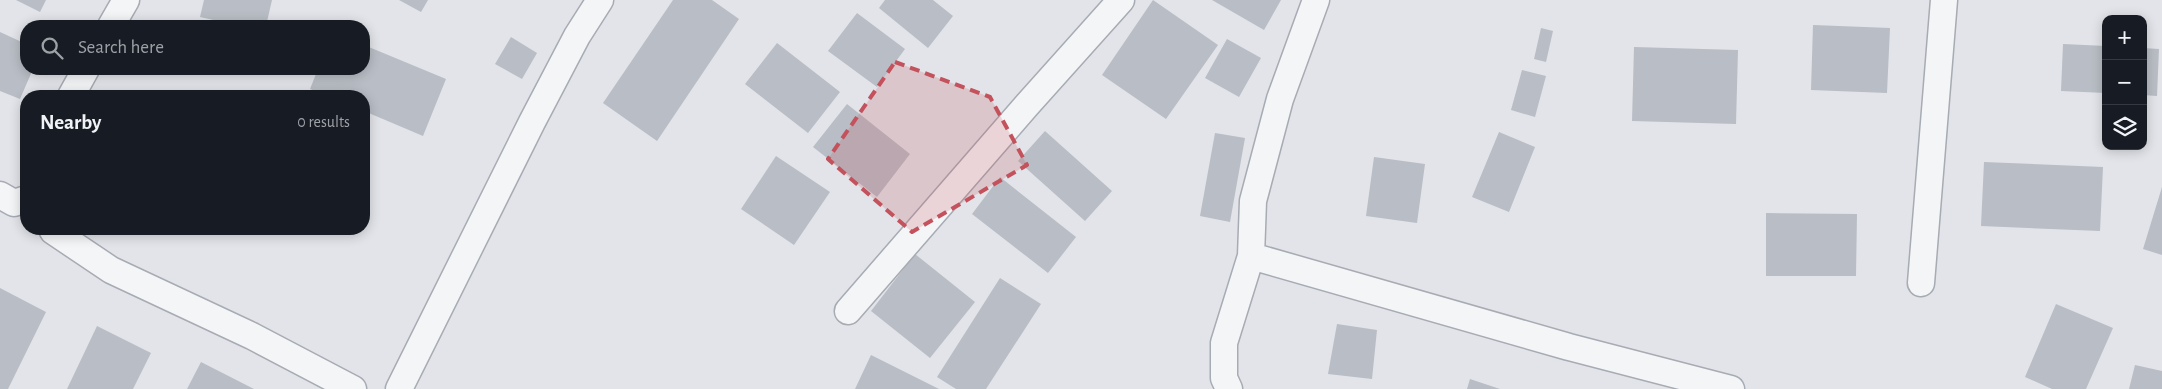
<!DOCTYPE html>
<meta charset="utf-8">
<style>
:root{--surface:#171b24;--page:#242831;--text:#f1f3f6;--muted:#9ea1a6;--line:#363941}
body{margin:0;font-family:"Alegreya Sans",sans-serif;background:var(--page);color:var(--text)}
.controls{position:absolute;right:15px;top:15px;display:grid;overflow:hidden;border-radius:10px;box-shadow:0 2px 12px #0003}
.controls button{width:45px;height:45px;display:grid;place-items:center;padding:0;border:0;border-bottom:1px solid var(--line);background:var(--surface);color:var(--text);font:25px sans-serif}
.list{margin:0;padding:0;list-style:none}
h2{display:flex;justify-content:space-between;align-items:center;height:65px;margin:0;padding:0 20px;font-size:21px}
h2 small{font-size:16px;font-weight:400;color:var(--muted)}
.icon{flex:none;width:28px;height:28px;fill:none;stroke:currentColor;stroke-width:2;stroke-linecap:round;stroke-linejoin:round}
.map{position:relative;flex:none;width:2162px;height:389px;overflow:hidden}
.search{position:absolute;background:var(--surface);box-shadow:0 2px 12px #0003;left:20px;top:20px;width:350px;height:55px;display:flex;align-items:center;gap:12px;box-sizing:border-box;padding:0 18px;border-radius:20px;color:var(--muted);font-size:19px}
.panel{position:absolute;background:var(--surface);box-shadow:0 2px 12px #0003;left:20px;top:90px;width:350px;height:145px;border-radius:20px}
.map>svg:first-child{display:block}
</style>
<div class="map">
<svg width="2162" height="389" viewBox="0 0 2162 389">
<rect width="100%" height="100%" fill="#e2e4e9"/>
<path fill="#b9bdc5" d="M16,0h30l-6,12z
M204,0h68l-6,26h-26l-40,-9z
M399,0h29l-7,12z
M673,0h39l27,19 -82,122 -54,-38z
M885,0h48l20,16 -25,32 -49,-40z
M1153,0l65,45 -52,74 -64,-44z
M1212,0h69l-17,30z
M857,13l48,36 -28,38 -49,-36z
M1813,25l77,3 -3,65 -76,-3z
M1541,28l12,3 -7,31 -12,-3z
M0,32l26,12v25h7l-13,30 -20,-8z
M511,37l26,16 -15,26 -27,-15z
M1227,39l34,19 -22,39 -34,-19z
M777,43l63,49 -32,41 -63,-49z
M2063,44l43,2v47l-45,-2z
M364,45l82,34 -23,57 -59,-25v-15h-37l-17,-7 8,-20h46z
M1634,47l104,3 -2,74 -104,-3z
M2143,48l16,1 -2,47 -14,-1z
M1522,70l24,6 -11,41 -24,-7z
M847,104l63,50 -33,43 -64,-50z
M1045,131l67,60 -27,30 -67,-60z
M1499,132l36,15 -26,65 -37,-15z
M1215,133l30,5 -15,84 -30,-6z
M776,156l54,36 -36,53 -53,-36z
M1374,157l51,7 -8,59 -51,-7z
M1984,162l119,5 -3,64 -119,-5z
M1000,177l76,60 -28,36 -76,-59z
M2162,187v68l-19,-6z
M1766,213l91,1 -1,62h-90z
M915,254l60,48 -45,56 -59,-47z
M1000,278l41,26 -55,85h-30l-19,-12z
M0,288l46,24 -38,77h-8z
M2056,304l57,24 -27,61h-34l-27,-12z
M1337,324l40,6 -5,49 -44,-5z
M97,326l54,27 -18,36h-66z
M871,355l68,34h-84z
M201,362l53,27h-67z
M2135,365l27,6v18h-33z
M1470,379l30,10h-33z"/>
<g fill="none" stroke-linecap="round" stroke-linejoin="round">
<g stroke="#a7abb3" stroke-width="29">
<path id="minor" d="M111,26l15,-26
M71,96l15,-27
M0,195l14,8 12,-4
M52,229l1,2 58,39 141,66 101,53
M1251,256l318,91 162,42
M1921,283l23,-283
M848,311l179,-206 94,-105
M399,389l133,-267 45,-86 23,-36
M1229,389l-5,-11v-35l27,-87 2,-55 27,-102 36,-99"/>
</g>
<use href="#minor" stroke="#f4f5f7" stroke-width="26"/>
</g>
<path fill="#c3525c" fill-opacity="0.2" stroke="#c3525c" stroke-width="4" stroke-dasharray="10 6" stroke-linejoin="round" d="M895,62l95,35 37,68 -115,67 -84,-73z"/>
</svg>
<div class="controls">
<button>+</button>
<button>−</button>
<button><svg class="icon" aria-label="layers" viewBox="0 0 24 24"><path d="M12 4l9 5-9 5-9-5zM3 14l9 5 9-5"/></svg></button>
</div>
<div class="search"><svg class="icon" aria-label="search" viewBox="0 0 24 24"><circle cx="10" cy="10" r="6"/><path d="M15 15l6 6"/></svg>Search here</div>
<section class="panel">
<h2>Nearby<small>0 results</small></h2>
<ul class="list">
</ul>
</section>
</div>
